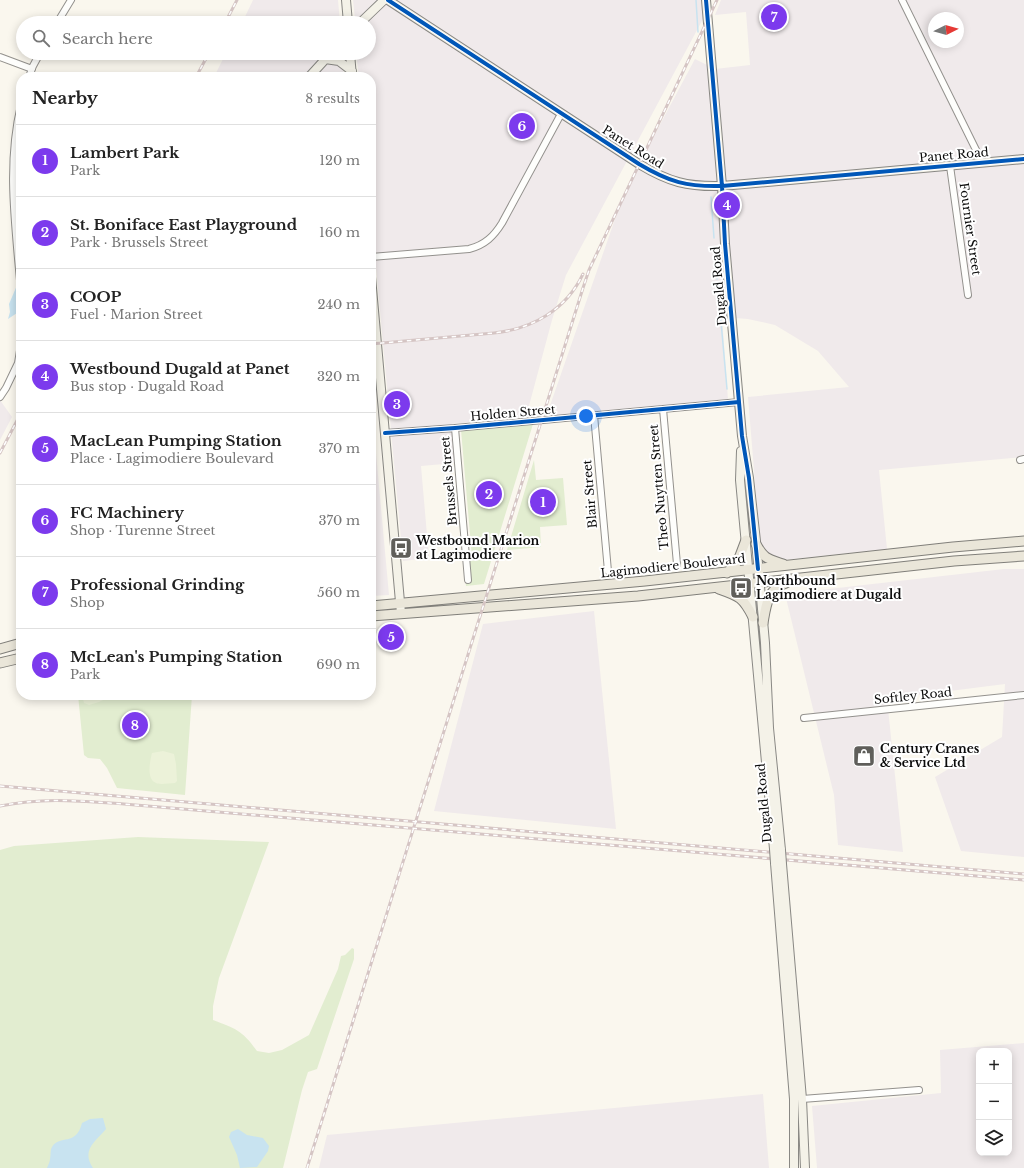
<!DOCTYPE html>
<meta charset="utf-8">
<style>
:root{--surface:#fff;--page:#f6f6f6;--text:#222;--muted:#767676;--line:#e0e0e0;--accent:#7c3aed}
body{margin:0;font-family:"Libre Baskerville",serif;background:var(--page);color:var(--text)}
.controls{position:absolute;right:12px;bottom:12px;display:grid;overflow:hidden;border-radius:8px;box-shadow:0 2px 10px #0003}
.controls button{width:36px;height:36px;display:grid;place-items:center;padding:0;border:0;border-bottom:1px solid var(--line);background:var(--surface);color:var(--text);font:20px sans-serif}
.compass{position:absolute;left:928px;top:12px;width:36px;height:36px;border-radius:50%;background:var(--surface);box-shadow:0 2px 10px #0003;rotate:85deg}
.you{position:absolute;left:586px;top:416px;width:14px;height:14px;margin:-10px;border:3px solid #fff;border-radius:50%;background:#1a73e8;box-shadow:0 0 0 6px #1a73e833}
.badge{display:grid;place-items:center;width:26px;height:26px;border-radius:50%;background:var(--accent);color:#fff;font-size:13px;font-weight:700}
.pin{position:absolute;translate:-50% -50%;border:2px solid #fff;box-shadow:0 1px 4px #0006}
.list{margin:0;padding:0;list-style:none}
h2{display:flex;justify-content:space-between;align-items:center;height:52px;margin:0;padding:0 16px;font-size:17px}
h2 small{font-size:13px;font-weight:400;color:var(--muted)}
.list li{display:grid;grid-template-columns:26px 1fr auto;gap:12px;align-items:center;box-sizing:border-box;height:72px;padding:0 16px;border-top:1px solid var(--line)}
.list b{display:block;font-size:15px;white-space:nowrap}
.list p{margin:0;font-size:13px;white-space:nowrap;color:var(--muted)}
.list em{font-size:13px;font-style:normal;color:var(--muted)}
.icon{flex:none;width:22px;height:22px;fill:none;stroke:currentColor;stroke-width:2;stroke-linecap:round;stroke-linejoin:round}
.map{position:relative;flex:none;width:1024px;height:1168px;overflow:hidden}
.search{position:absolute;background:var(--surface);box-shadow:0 2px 10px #0003;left:16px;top:16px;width:360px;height:44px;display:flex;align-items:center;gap:10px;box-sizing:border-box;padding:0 14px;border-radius:22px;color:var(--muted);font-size:15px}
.panel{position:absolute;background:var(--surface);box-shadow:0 2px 10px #0003;left:16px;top:72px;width:360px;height:628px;border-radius:16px}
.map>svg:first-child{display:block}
</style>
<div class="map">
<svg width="1024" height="1168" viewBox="0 0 1024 1168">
<rect width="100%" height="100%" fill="#faf7ee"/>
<path fill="#f0eaeb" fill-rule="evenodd" d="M253,0h85l2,23h-98z
M353,0h350l1,17 -138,258 -14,45 -26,97 -75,7 4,39 -34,3 8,92 -26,3 -32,-349v-135h-12l-3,-24h13v-30h-15l-1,-4h2z
M721,0h303v457l-145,13 8,79 -104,11 -16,-4 -7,-13 -12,-146 101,-10 -31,-36 -43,-26 -27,-6 -26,-2 6,83 -182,17 75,-215 18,-38 56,-105 20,10 35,-4 -4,-53 -31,3zM934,18h24v24h-24z
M226,53h116l2,24h-130z
M371,399l18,196 -18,1z
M0,400l12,17 -12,23z
M1004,569h20v288l-63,-6 -26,-74 67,-40 3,-53 -118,15 16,153 -65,-7 -4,-50 -49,-201z
M594,611l22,218 -182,-18 49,-187z
M1024,1043v125h-207l-5,-62 129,-13 -1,-43zM979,1051h30v102h-30z
M763,1094l6,74h-450l8,-33z"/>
<path fill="#e2edd0" d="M533,424l-49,160 -18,2 -3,-28 9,-1 -11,-127z
M534,460l2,20 27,-2 4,47 -27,2 1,20 -34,3z
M78,695h114l-7,100 -68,-7 -10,-20 -7,-9 -12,-1 -4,-3z
M138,837l131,5 -50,136 -6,28v14c23,9 29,10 44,31l12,2 13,-3 27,-15 29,-66 3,-13 4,-1 7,-7 2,1v10l-37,110 -9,3 -6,18 -19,78h-283v-318l14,-4z"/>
<path fill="#ecf2d9" d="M82,695h27v2l-10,5 -10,3 -5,-2z
M163,751l11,3 2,10 1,17 -2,2c-6,0 -15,2 -19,0 -10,-4 -6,-22 -4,-30z"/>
<path fill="#c8e3f0" d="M21,276v32l-4,5 -9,6 2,-7 -1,-8z
M103,1118l3,11c-11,13 -25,21 -13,39h-46c1,-3 3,-6 3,-9 1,-4 0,-9 2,-12 8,-13 24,0 30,-24l8,-4z
M238,1129l9,6 16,3 6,8 -1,5 -11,16 -17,1 -3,-13 -8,-18 2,-5z"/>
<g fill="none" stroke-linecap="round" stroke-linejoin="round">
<path stroke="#c8e3f0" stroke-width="1.5" d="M696,0l2,32
M711,197l3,41
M715,247l2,32
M718,288l9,101"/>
<g stroke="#93918d" stroke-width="8">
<path id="street" d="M902,0l80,162
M57,23l14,-23
M0,57l32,12
M29,77l4,-11 7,-13
M21,105c-15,61 -5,125 0,187
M950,166l18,129
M371,257l98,-8c16,-4 25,-13 33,-26l59,-109
M0,397l6,-9 12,-25 3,-19
M663,409l14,155
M594,415l14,156
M455,428l13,152
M385,433l70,-5 284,-26
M1020,460l4,-1
M804,718l220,-23
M802,1099l117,-9"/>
</g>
<g stroke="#898884" stroke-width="10">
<path id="secondary" d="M346,0l2,23
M388,0l251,164c30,18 48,23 83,22l302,-27
M706,0l16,186 3,58 17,192 7,42 7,63 9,102 4,85 12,122
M360,23l24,-23
M350,53l2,24
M325,59l14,2 13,10
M309,77l22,-24
M371,277l30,336
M741,451l-1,29 34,369
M775,863l19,236v69
M782,864l20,235 3,69"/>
</g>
<g stroke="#807f7a" stroke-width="11">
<path id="primary" d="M756,544c8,15 12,15 27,20
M727,573l11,-12 8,-21
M719,589c20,7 24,8 34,28
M371,606l274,-25 308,-34 71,-6
M371,616l267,-20 316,-35 70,-5
M763,623c3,-17 4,-34 23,-40
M0,649l21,-6
M0,663l21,-5"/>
</g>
<use href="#street" stroke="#fefefc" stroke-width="6"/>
<use href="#secondary" stroke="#f4f2e8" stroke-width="8"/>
<use href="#primary" stroke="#eae6d9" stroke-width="9"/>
<g stroke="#d5c5c4" stroke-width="3">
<path id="rail" d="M225,23l12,-23
M196,77l13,-24
M371,344l123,-11c38,-4 72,-23 89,-59
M0,453l21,-40
M0,786l1024,88
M0,806c44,-9 80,-5 124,-2l900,76
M307,1168l276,-880 6,-18 128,-270"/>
</g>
<use href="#rail" stroke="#fff" stroke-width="1.5" stroke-dasharray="4.5" stroke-linecap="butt"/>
<g stroke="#898884" stroke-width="10" stroke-linecap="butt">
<path id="secondary-bridge" d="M774,849l1,14
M781,850l1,14"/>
</g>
<use href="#secondary-bridge" stroke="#f4f2e8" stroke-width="8"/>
<g stroke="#fff" stroke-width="6">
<path id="cycleway" d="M388,0l251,164c30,18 48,23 83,22l302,-27
M706,0l16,186 3,58 17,192 7,42 9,91
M385,433l70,-5 284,-26"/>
</g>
<use href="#cycleway" stroke="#0057b8" stroke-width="4"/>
</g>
<defs>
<g id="bus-square" transform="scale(1.15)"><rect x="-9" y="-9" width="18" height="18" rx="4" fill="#5f5e5a" stroke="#fff"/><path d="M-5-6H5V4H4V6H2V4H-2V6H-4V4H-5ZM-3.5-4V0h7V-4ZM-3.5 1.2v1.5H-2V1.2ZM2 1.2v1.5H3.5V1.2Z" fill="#fff"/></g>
<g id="shop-square" transform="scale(1.15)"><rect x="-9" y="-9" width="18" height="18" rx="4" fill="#5f5e5a" stroke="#fff"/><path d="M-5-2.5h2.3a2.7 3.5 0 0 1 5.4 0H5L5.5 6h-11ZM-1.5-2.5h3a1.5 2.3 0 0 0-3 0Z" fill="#fff"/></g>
</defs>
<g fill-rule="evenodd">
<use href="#bus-square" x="401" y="548"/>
<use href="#bus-square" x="741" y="588"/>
<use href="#shop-square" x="864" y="756"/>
</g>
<g text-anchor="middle" stroke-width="4" stroke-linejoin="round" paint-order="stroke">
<g font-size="12" fill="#0b0b0b" stroke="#fff">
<text transform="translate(633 147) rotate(32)" y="4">Panet Road</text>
<text transform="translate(954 155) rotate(-5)" y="4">Panet Road</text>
<text transform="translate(970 229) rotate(82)" y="4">Fournier Street</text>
<text transform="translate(719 286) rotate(-95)" y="4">Dugald Road</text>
<text transform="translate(513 413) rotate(-5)" y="4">Holden Street</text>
<text transform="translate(449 481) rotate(-95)" y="4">Brussels Street</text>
<text transform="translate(659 487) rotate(-95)" y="4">Theo Nuytten Street</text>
<text transform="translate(590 494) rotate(-95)" y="4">Blair Street</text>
<text transform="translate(673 566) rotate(-6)" y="4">Lagimodiere Boulevard</text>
<text transform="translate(913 696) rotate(-6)" y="4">Softley Road</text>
<text transform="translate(764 803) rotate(-95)" y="4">Dugald Road</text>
</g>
<g font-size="12" font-weight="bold" fill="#0b0b0b" stroke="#fff" text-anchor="start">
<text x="416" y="545">Westbound Marion<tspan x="416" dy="14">at Lagimodiere</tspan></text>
<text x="756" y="585">Northbound<tspan x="756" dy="14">Lagimodiere at Dugald</tspan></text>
<text x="880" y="753">Century Cranes<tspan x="880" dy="14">&amp; Service Ltd</tspan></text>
</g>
</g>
</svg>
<div class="controls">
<button>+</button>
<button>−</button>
<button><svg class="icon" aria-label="layers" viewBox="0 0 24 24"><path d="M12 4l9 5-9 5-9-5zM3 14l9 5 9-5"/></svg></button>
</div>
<svg class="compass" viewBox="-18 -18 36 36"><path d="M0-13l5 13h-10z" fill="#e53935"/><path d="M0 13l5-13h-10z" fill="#767676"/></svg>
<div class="you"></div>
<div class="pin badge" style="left:543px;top:502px">1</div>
<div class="pin badge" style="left:489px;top:494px">2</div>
<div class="pin badge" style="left:397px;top:404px">3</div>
<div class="pin badge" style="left:727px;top:205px">4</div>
<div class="pin badge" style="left:391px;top:637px">5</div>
<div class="pin badge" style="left:522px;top:126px">6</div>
<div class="pin badge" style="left:774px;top:17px">7</div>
<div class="pin badge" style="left:135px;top:725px">8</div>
<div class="search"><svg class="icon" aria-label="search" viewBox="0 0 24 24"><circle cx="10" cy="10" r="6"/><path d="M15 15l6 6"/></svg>Search here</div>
<section class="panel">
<h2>Nearby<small>8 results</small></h2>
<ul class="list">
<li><span class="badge">1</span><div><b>Lambert Park</b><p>Park</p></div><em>120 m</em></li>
<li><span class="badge">2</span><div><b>St. Boniface East Playground</b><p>Park · Brussels Street</p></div><em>160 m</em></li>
<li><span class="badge">3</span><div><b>COOP</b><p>Fuel · Marion Street</p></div><em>240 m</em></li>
<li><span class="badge">4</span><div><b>Westbound Dugald at Panet</b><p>Bus stop · Dugald Road</p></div><em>320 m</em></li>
<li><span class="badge">5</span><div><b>MacLean Pumping Station</b><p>Place · Lagimodiere Boulevard</p></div><em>370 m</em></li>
<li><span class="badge">6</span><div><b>FC Machinery</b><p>Shop · Turenne Street</p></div><em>370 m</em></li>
<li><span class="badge">7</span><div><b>Professional Grinding</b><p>Shop</p></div><em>560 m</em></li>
<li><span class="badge">8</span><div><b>McLean's Pumping Station</b><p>Park</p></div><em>690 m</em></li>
</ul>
</section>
</div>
